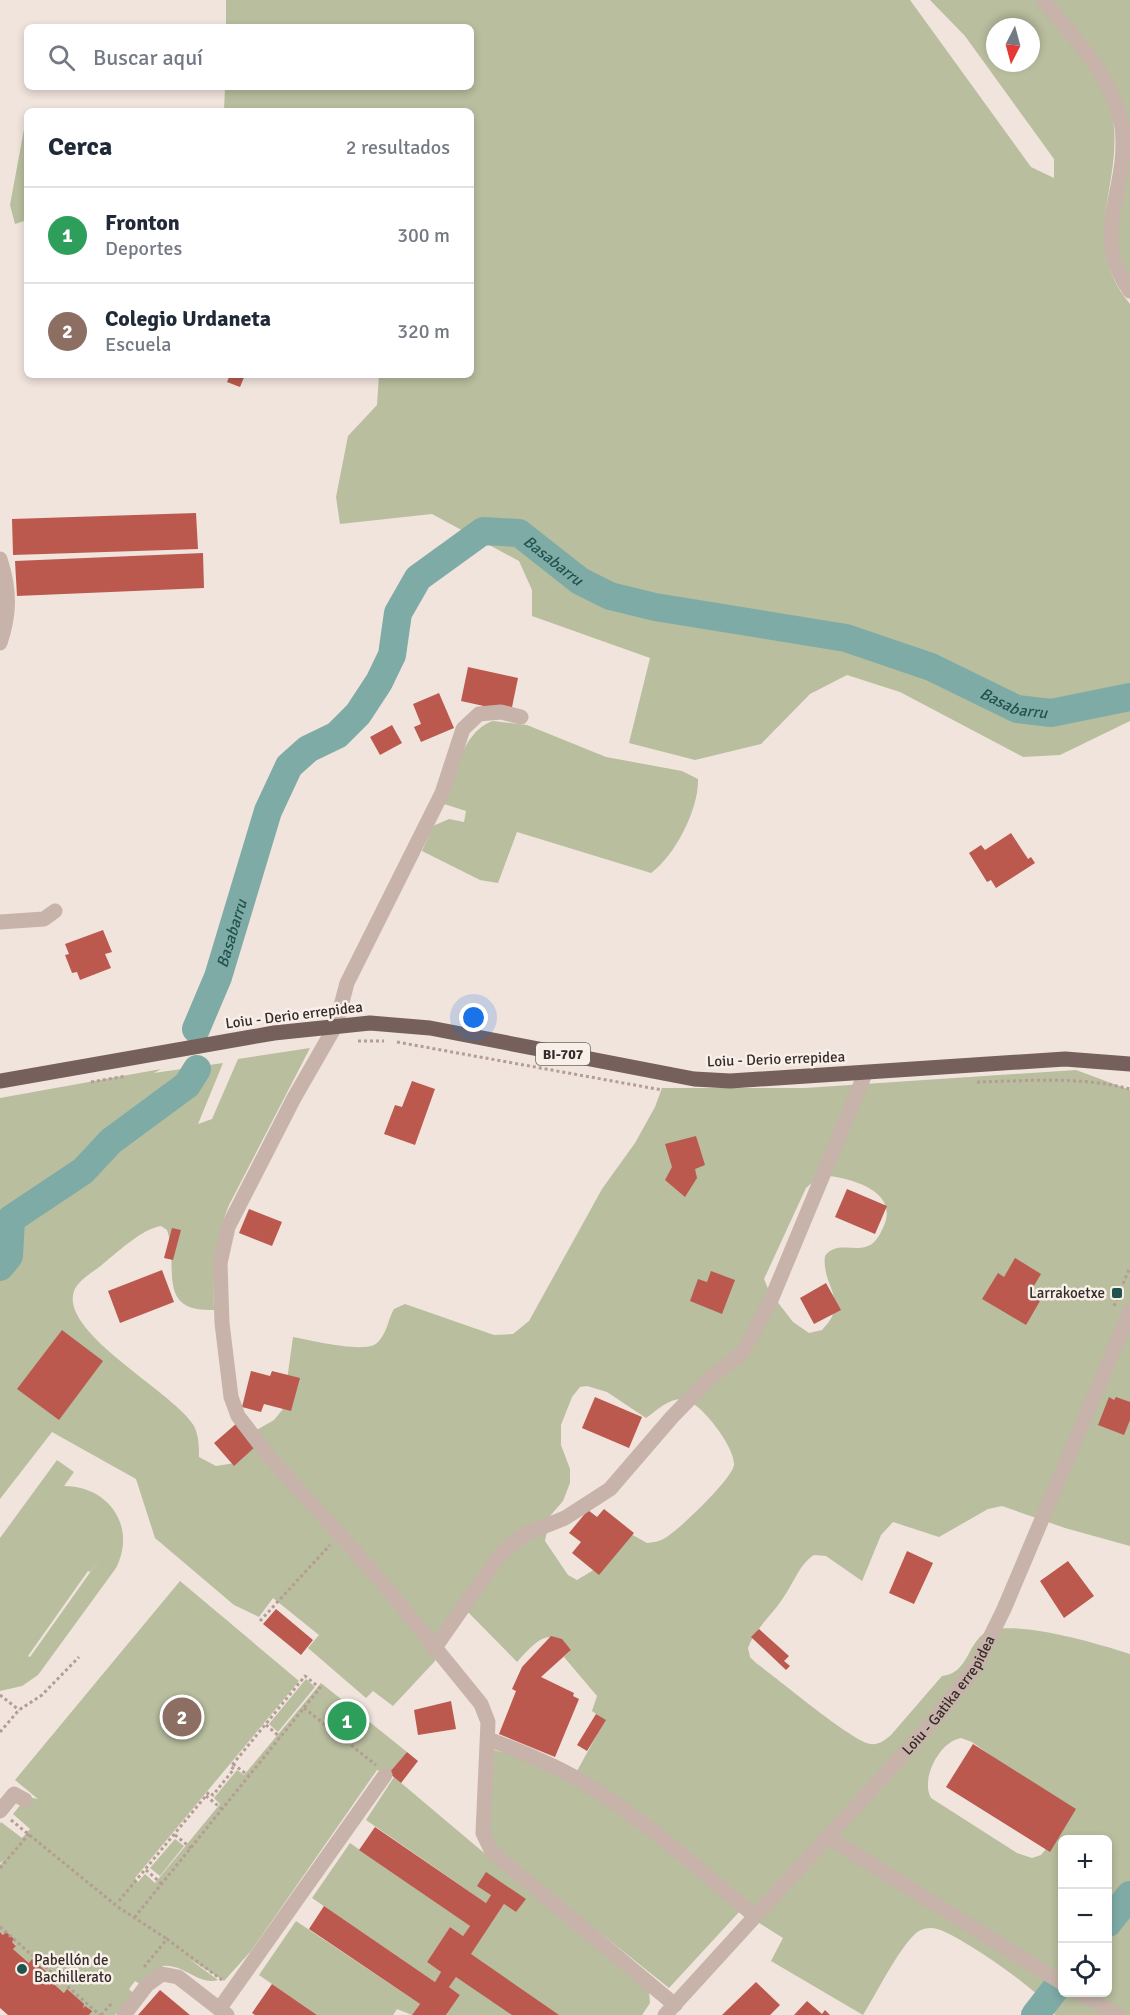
<!DOCTYPE html>
<html lang="es">
<meta charset="utf-8">
<style>
:root{--surface:#fff;--page:#f2f2f3;--text:#1f2937;--muted:#747a83;--line:#e0e1e3;--accent:#b45309}
body{margin:0;font-family:Signika,sans-serif;background:var(--page);color:var(--text)}
.controls{position:absolute;right:18px;bottom:18px;display:grid;overflow:hidden;border-radius:9px;box-shadow:0 3px 9px #0003}
.controls button{width:54px;height:54px;display:grid;place-items:center;padding:0;border:0;border-bottom:2px solid var(--line);background:var(--surface);color:var(--text);font:30px sans-serif}
.compass{position:absolute;left:986px;top:18px;width:54px;height:54px;border-radius:50%;background:var(--surface);box-shadow:0 3px 9px #0003;rotate:186deg}
.you{position:absolute;left:474px;top:1018px;width:21px;height:21px;margin:-15px;border:4px solid #fff;border-radius:50%;background:#1a73e8;box-shadow:0 0 0 9px #1a73e833}
.badge{display:grid;place-items:center;width:39px;height:39px;border-radius:50%;background:var(--accent);color:#fff;font-size:20px;font-weight:700}
.pin{position:absolute;translate:-50% -50%;border:3px solid #fff;box-shadow:0 2px 6px #0006}
.list{margin:0;padding:0;list-style:none}
h2{display:flex;justify-content:space-between;align-items:center;height:78px;margin:0;padding:0 24px;font-size:26px}
h2 small{font-size:20px;font-weight:400;color:var(--muted)}
.list li{display:grid;grid-template-columns:39px 1fr auto;gap:18px;align-items:center;box-sizing:border-box;height:96px;padding:0 24px;border-top:2px solid var(--line)}
.list b{display:block;font-size:22px;white-space:nowrap}
.list p{margin:0;font-size:20px;white-space:nowrap;color:var(--muted)}
.list em{font-size:20px;font-style:normal;color:var(--muted)}
.icon{flex:none;width:33px;height:33px;fill:none;stroke:currentColor;stroke-width:2;stroke-linecap:round;stroke-linejoin:round}
.map{position:relative;flex:none;width:1130px;height:2015px;overflow:hidden}
.search{position:absolute;background:var(--surface);box-shadow:0 3px 9px #0003;left:24px;top:24px;width:450px;height:66px;display:flex;align-items:center;gap:15px;box-sizing:border-box;padding:0 21px;border-radius:9px;color:var(--muted);font-size:22px}
.panel{position:absolute;background:var(--surface);box-shadow:0 3px 9px #0003;left:24px;top:108px;width:450px;height:270px;border-radius:9px}
.map>svg:first-child{display:block}
</style>
<div class="map">
<svg width="1130" height="2015" viewBox="0 0 1130 2015">
<rect width="100%" height="100%" fill="#f0e4dd"/>
<path fill="#b8be9e" fill-rule="evenodd" d="M226,0h684l121,167 23,11v-19l-89,-123 -35,-36h107c23,34 60,65 73,105 20,73 -36,131 20,199v417l-70,34 -37,2 -123,-65 -53,-17 -37,19 -49,50 -66,16 -66,-17 21,-85 -118,-42v-26l-13,-29 -87,-47 -92,10 -4,-27 12,-61 29,-31 2,-30h92v-264h-247l1,-24h246v-60h-245zM995,27h36v36h-36z
M1052,0h78v283l-13,-37 -1,-21 13,-61 -1,-30z
M27,113v107l-12,4 -5,-19z
M493,721l34,4 79,32 76,14 16,8c1,30 -23,77 -47,94l-134,-41 -19,51 -18,-3 -58,-29 11,-25 16,-7 15,3 2,-11 -22,-7c11,-28 18,-73 49,-83z
M310,1048l-81,157c-16,40 -16,62 -15,105 -60,2 -34,-44 -47,-80l-6,-4c-19,3 -42,25 -57,37 -9,8 -26,17 -30,28 -15,42 100,101 120,135 5,10 5,21 5,31l17,9 19,-3 18,-31 21,-12 9,-11 10,-72c17,3 72,17 84,6 10,-9 11,-24 17,-34l11,-5 89,31 19,-1 16,-13 73,-132 33,-46 20,-36 7,-19h143l271,-18 54,20v456l-65,-18 -63,-22 -14,3 -49,28 -46,-15 -12,13 -25,61 6,-15 -36,-25 -12,-1c-15,9 -22,32 -33,46 -11,16 -26,28 -33,47l2,9 6,6c20,14 98,80 115,81 8,1 14,-4 20,-9l51,-59c24,-2 25,-28 40,-41 23,-20 121,10 148,19v361h-75c-6,-19 -97,-81 -118,-86 -5,-2 -13,-1 -18,2 -16,9 -44,65 -56,84l-92,-54 12,-23 -43,-27 -71,77 -170,-136 -10,-14 5,-88 82,23 29,-53 -13,-9 5,-15 -33,-39 7,-7c-21,-26 -36,-8 -54,12l-50,-51 -25,23 -7,27 -42,45 -20,-15 -7,7 -58,-50 11,-13 -46,-37 -14,19 -25,-12 -79,-67 -19,-59 -84,-47 -52,67v-401l161,-29 -7,4 69,-10 -25,61 14,-5 26,-60zM829,1176c24,3 67,15 56,47 -3,7 -6,15 -12,20 -14,12 -36,-4 -48,13 -4,30 26,45 -3,74l-13,3 -16,-11 -24,-31 -5,-12 42,-91 10,-9zM587,1386l20,6 39,26c11,-8 22,-19 36,-19 17,0 54,49 52,66 -2,14 -56,66 -69,73 -6,4 -11,4 -18,5l-16,-9 -34,34 -20,12 -9,-5 -23,-34 5,-25 13,-15 7,-18v-14l-9,-24v-20l11,-28 8,-10zM961,1738l11,4 67,48 7,59 -5,6 -9,3 -15,-5 -86,-55c-11,-19 9,-57 30,-60zM1062,1840h46v152h-46z
M57,1460l17,12 -10,14c45,0 73,41 52,82l-78,107 -16,11 -22,5v-153zM101,1557l-71,100 -2,-1 60,-85 2,1z
M180,1581l119,100 -164,197 3,4 7,-8 10,9 65,-79 -6,-6 23,-28 7,5 77,-92 86,69 -18,21 -12,-3 -126,181 -27,30 -36,-23 30,22c-19,6 -34,-16 -55,-14l-23,18 -5,-3 -6,8 4,4 -18,22h-25l-77,-66 3,-4 -16,-13v-67l4,-5 -4,3v-39l1,-2 21,16 8,-9 -17,-15 14,-17 11,2 -23,-19z
M306,1679l9,8 -37,45 -9,-8z
M394,1777l255,215 1,11 -8,12h-196l14,-20 -11,-8 55,-83 12,8 9,-13 -34,-4 -5,8 -120,-83z
M175,1839l9,7 -24,30 -10,-8z
M350,1843l120,83 -7,10 -13,-9 -23,35 14,10 -6,10 -123,-84z
M296,1921l124,83 -8,11 -15,-6 -4,6h-76l-58,-40z"/>
<g fill="none" stroke-linecap="round" stroke-linejoin="round">
<g stroke="#7eaba6" stroke-width="28">
<path id="s1" d="M196,1029l22,-52 50,-166 21,-45 19,-17 29,-14 21,-21 21,-32 13,-27 6,-42 20,-35 65,-47 36,2 61,48 30,15 45,11 191,31 85,29 86,42 34,4 79,-16"/>
<path d="M0,1267l9,-11 2,-37 72,-48 28,-30 76,-56 10,-16"/>
<path d="M1108,1923l22,-28"/>
<path d="M1035,2015l21,-27"/>
</g>
</g>
<path fill="#bc594f" d="M230,375h15l-5,12 -13,-5z
M196,513l2,36 -185,6 -1,-36z
M203,553l1,35 -187,8 -2,-35z
M468,667l50,11 -7,34 -50,-11z
M439,693l15,35 -33,14 -7,-15 7,-3 -8,-20z
M392,725l10,18 -22,12 -10,-18z
M1011,833l17,26 3,-2 4,6 -39,25 -5,-8 -4,2 -18,-29 12,-8 4,5z
M103,930l9,22 -7,2 6,14 -31,12 -3,-8 -5,1 -7,-18 4,-1 -4,-10z
M412,1081l23,8 -20,56 -31,-11 11,-29 7,2z
M696,1136l9,29 -10,4 2,9 -12,19 -20,-17 7,-13 -7,-23z
M847,1189l40,17 -12,28 -40,-17z
M249,1209l33,13 -10,24 -33,-13z
M172,1228l9,2 -8,30 -9,-2z
M1015,1258l26,16 -12,20 11,7 -14,24 -44,-26 16,-26 6,4z
M162,1270l12,32 -54,21 -12,-32z
M711,1271l24,9 -13,34 -32,-13 8,-22 9,3z
M826,1283l15,27 -27,14 -14,-26z
M62,1330l41,31 -44,59 -42,-31z
M251,1371l19,5 2,-5 28,7 -9,33 -27,-7 -3,8 -19,-5z
M595,1397l47,20 -13,31 -47,-20z
M1109,1397l5,3 2,-3 14,5v18l-6,15 -26,-10z
M237,1423l20,22 -23,21 -20,-23z
M604,1509l30,24 -35,42 -27,-22 9,-11 -12,-9 19,-23 9,7z
M907,1551l26,12 -19,41 -25,-11z
M1068,1561l26,35 -30,22 -24,-37z
M276,1609l37,31 -12,15 -38,-31z
M759,1629l30,27 -5,5 6,5 -4,4 -35,-33z
M551,1636l11,3 9,11 -30,27 33,16 -1,3 6,3 -24,58 -56,-23 17,-43 -4,-2 10,-22z
M451,1701l5,28 -38,6 -4,-25z
M596,1714l10,6 -19,31 -10,-6z
M973,1744l103,65 -26,43 -104,-65z
M407,1752l11,9 -17,22 -12,-10z
M375,1827l111,76 5,-8 -14,-9 9,-14 40,27 -10,13 -12,-8 -33,50 88,61h-47l-56,-38 -7,10 11,8 -14,20h-34l8,-11 -111,-75 15,-23 111,76 6,-10 -14,-10 23,-35 13,9 7,-10 -111,-76z
M0,1932l3,3 3,-3 8,7 -2,3 4,4 -3,3 16,14 3,-4 18,16 -3,3 17,15 3,-4 17,15 -1,5 2,-3 7,5 -3,4h-81l-8,-7z
M756,1982l24,23 -10,10h-48z
M272,1984l45,31h-62l-3,-2z
M160,1990l30,25h-52z
M807,2001l15,13 3,-4 5,5h-36z"/>
<g fill="none" stroke-linecap="round" stroke-linejoin="round">
<path stroke="#b39d94" stroke-width="3" stroke-dasharray="3 3" stroke-linecap="butt" d="M358,1041h26
M397,1042l265,48
M91,1082l35,-6
M977,1082c50,-1 104,-6 153,7
M1114,1306l16,-39
M260,1621l70,-76
M0,1695l19,15
M304,1708l72,57
M266,1725l14,12
M0,1732l19,-22 23,-15 37,-38
M233,1764l16,12
M206,1796l16,13
M11,1820l107,87 49,32
M175,1835l16,13
M0,1868l29,-34
M146,1870l16,14
M119,1901l90,-109 4,3 21,-26 -3,-2 2,-3 72,-88 15,12 -186,230
M0,1927l100,88
M144,1967l23,-28 55,41
M101,2015l11,-12"/>
<g stroke="#c7b3aa" stroke-width="15">
<path d="M1043,0c31,38 71,77 79,127 8,63 -34,106 8,164"/>
<path d="M0,559c10,31 10,54 0,84"/>
<path d="M521,717l-20,-5 -22,2 -16,15 -21,64 -95,190 -11,42 -42,73 -66,129 -8,36 2,60 9,74 7,19 30,39 113,126 100,123 7,18 -5,111 9,19 183,153"/>
<path d="M0,922l44,-3 11,-8"/>
<path d="M434,1649l67,-96 24,-19 40,-16 45,-29 62,-72 37,-38 33,-26 29,-53 94,-226"/>
<path d="M488,1739c35,13 69,27 100,46 60,38 113,86 167,131"/>
<path d="M0,1811l14,-17 11,6"/>
<path d="M826,1836l236,147"/>
<path d="M1079,1992l38,23"/>
<path d="M220,2008l165,-233"/>
<path d="M124,2015l23,-30 15,-11 16,3 49,38"/>
<path id="s2" d="M665,2015l266,-291 45,-58 28,-57 126,-298"/>
</g>
<path stroke="#76605b" stroke-width="15" d="M0,1081l274,-48 96,-10 60,5 264,51 36,2 335,-22 65,5"/>
</g>
<g fill="#22534f" stroke="#f8efe9" stroke-width="2">
<rect x="1111" y="1287" width="12" height="12" rx="3"/>
<circle cx="22" cy="1969" r="6"/>
</g>
<g text-anchor="middle" stroke-width="5" stroke-linejoin="round" paint-order="stroke">
<rect fill="#f8efe9" stroke="#706663" stroke-width="1.5" x="536" y="1043" width="54" height="22" rx="4.5"/>
<g font-size="14" font-weight="bold" fill="#352b29">
<text x="563" y="1059">BI-707</text>
</g>
<g font-size="15" fill="#352b29" stroke="#f8efe9">
<text transform="translate(294 1015) rotate(-7)" y="5">Loiu - Derio errepidea</text>
<text transform="translate(776 1059) rotate(-2)" y="5">Loiu - Derio errepidea</text>
<text dy="5" stroke="none"><textPath href="#s2" startOffset="428">Loiu - Gatika errepidea</textPath></text>
</g>
<g font-size="15" fill="#352b29" stroke="#f8efe9" text-anchor="end">
<text x="1105" y="1298">Larrakoetxe</text>
<text x="34" y="1965" text-anchor="start">Pabellón de<tspan x="34" dy="17">Bachillerato</tspan></text>
</g>
<g font-size="16" font-style="italic" fill="#22534f" stroke="#f8efe9">
<text dy="6" stroke="none"><textPath href="#s1" startOffset="678">Basabarru</textPath></text>
<text dy="6" stroke="none"><textPath href="#s1" startOffset="1166">Basabarru</textPath></text>
<text dy="6" stroke="none"><textPath href="#s1" startOffset="102">Basabarru</textPath></text>
</g>
</g>
</svg>
<div class="controls">
<button>+</button>
<button>−</button>
<button><svg class="icon" aria-label="locate" viewBox="0 0 24 24"><circle cx="12" cy="12" r="6"/><path d="M12 2v4M12 18v4M2 12h4M18 12h4"/></svg></button>
</div>
<svg class="compass" viewBox="-18 -18 36 36"><path d="M0-13l5 13h-10z" fill="#e53935"/><path d="M0 13l5-13h-10z" fill="#747a83"/></svg>
<div class="you"></div>
<div class="pin badge" style="left:347px;top:1721px;background:#2e9e5b">1</div>
<div class="pin badge" style="left:182px;top:1717px;background:#8d6e63">2</div>
<div class="search"><svg class="icon" aria-label="search" viewBox="0 0 24 24"><circle cx="10" cy="10" r="6"/><path d="M15 15l6 6"/></svg>Buscar aquí</div>
<section class="panel">
<h2>Cerca<small>2 resultados</small></h2>
<ul class="list">
<li><span class="badge" style="background:#2e9e5b">1</span><div><b>Fronton</b><p>Deportes</p></div><em>300 m</em></li>
<li><span class="badge" style="background:#8d6e63">2</span><div><b>Colegio Urdaneta</b><p>Escuela</p></div><em>320 m</em></li>
</ul>
</section>
</div>
